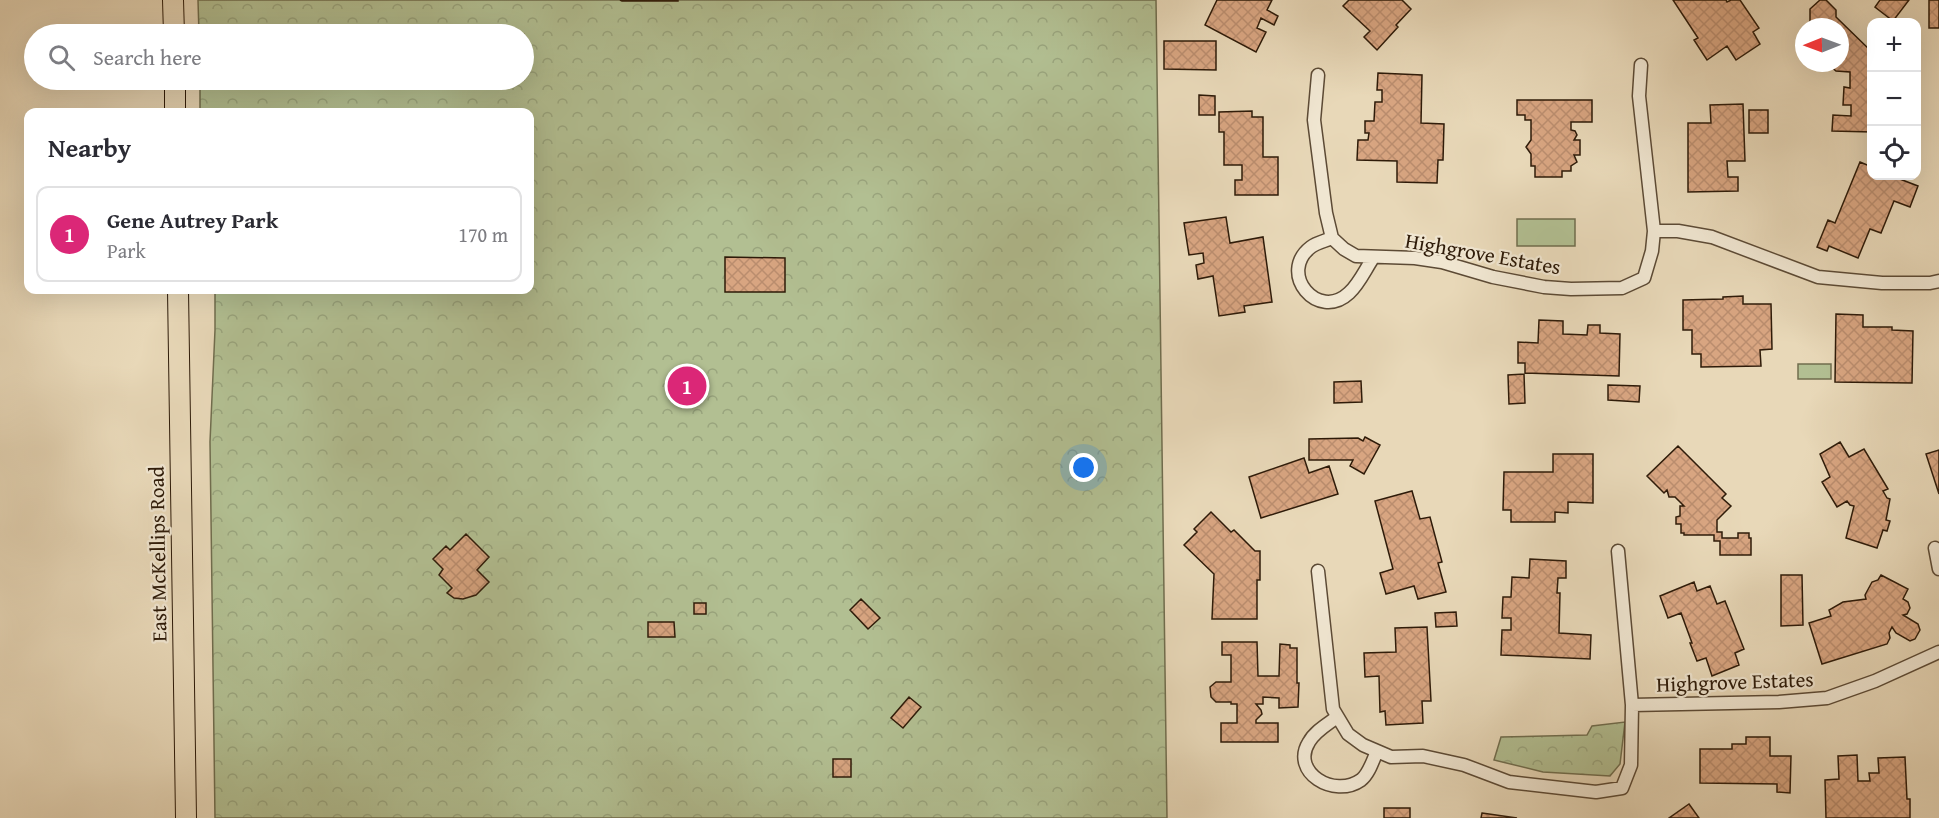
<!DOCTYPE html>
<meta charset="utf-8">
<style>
:root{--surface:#fff;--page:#f7f7f7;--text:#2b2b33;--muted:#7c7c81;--line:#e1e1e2;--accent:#db2777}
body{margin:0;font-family:"Gentium Book Plus",serif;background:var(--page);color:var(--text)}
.controls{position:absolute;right:18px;top:18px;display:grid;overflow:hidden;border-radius:12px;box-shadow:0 6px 24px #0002}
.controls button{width:54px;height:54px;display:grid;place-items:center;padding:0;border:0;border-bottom:2px solid var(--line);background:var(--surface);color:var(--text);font:30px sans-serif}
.compass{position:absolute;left:1795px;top:18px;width:54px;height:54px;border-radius:50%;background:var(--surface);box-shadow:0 6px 24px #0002;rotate:269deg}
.you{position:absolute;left:1084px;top:468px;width:21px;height:21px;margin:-15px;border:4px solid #fff;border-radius:50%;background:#1a73e8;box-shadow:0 0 0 9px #1a73e833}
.badge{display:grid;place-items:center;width:39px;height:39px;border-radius:50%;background:var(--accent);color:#fff;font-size:20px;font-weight:700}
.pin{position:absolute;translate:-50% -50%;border:3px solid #fff;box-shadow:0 2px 6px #0006}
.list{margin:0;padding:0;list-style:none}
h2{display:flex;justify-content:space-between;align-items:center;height:78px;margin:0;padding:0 24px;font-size:26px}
h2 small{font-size:20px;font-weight:400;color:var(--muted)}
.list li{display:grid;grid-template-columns:39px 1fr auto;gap:18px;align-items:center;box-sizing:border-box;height:96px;margin:0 12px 12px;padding:0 12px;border:2px solid var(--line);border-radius:12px}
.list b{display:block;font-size:22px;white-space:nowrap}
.list p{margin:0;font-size:20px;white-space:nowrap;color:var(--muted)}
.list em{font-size:20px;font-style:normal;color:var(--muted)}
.icon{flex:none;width:33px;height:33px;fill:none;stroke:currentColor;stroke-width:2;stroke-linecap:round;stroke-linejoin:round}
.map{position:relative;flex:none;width:1939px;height:818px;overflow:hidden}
.search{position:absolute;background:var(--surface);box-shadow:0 6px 24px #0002;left:24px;top:24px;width:510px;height:66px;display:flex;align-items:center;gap:15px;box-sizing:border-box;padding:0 21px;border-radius:33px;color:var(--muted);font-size:22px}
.panel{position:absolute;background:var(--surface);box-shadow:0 6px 24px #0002;left:24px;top:108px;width:510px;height:186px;border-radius:12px}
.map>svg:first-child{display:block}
</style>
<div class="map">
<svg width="1939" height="818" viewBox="0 0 1939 818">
<defs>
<pattern id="park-crowns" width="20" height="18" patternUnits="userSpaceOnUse" patternTransform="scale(1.5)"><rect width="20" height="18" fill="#b2bf92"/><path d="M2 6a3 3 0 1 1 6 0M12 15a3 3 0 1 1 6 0" fill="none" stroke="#99a47d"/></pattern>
<pattern id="building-cross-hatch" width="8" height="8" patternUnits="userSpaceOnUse" patternTransform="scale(1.5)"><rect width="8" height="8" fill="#d8a581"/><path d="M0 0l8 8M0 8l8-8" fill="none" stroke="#ba8d6e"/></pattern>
</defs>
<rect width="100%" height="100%" fill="#e8d8b8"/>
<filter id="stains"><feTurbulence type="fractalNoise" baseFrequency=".00333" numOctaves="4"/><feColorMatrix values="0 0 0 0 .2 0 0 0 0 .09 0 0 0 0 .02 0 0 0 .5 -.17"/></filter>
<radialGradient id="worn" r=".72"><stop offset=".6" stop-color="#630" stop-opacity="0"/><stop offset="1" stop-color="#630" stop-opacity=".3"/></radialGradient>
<path fill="#b2bf92" stroke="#706d4e" stroke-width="1.5" d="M1517,219h58v27h-58z
M1798,364h33v15h-33z"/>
<path fill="url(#park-crowns)" stroke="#706d4e" stroke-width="1.5" d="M198,0h958l11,818h-952l-5,-376 5,-112v-40h315v-178h-330v-32h324v-46h-325z
M1625,722l-5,42 -10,12 -67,-4 -49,-12 7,-23 86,-2 5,-9z"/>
<path fill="url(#building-cross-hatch)" stroke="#2e1b09" stroke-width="1.5" d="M620,0h58v1h-56z
M1217,0h55l-5,10 11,6 -4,9 -13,-7 -4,10 9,4 -10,20 -51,-27z
M1349,0h53l9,9 -15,16 2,2 -21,23 -13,-13 6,-6 -27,-25z
M1673,0h53l1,2 4,-2h9l19,28 -6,4 7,12 -24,16 -9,-14 -20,14 -13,-20 4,-2z
M1820,0h6l10,10v7l36,35v80l-40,-1 1,-16 18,1v-11h-8l1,-18 6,1v-16l-14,-1 -8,-7 12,-1v-36h-30v-18z
M1880,0h29l-16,21 -18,-14z
M1929,0h10v28h-10z
M1164,41h52v29l-52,-1z
M1378,73l44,2 -1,48 23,1 -1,36h-5l-1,23 -40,-1v-21l-40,-1 1,-20h10l1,-7h-4v-12h9l1,-19h7v-12h-5z
M1199,95l16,1v19h-16z
M1517,100h75v22h-21v8l4,1 2,4 -3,5h6v15h-6l3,7 -6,4v5h-9v6h-27v-11h-4v-12l-5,-7 5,-7v-20h-6v-5h-8z
M1743,104l2,57h-18l1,16h10v14l-50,1v-69h23l-1,-18z
M1749,110h19v23h-19z
M1252,111v6h11v40h15v38h-43v-15h7v-15h-18v-33h-5v-20z
M1860,162l12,5v9h20l26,10 -8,21 -16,-6 -13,32 -11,-4 -12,29 -29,-12 -2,5 -10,-4 11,-27 7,3z
M1226,217l4,26 33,-6 9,65 -28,4 1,6 -26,4 -6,-40 -15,3 -2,-14 8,-2 -1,-10 -14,2 -5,-32z
M725,257l60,1v34h-60z
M1743,296v8h28l1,45 -12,1 1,16 -60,1v-13h-9v-24h-9v-30l40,-1v-2z
M1836,314l27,1v12h29v3l21,1 -1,52 -77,-1z
M1539,320l24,1v13l24,1 1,-10h12v8l20,1 -1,42 -94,-3v-10h-7v-21l20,1z
M1524,374l1,29 -16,1 -1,-29z
M1361,381l1,21 -28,1v-21z
M1608,385l32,1 -1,16 -31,-2z
M1365,437l15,8 -16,29 -14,-8 3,-6h-44v-21l49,-1 5,3z
M1840,442l9,15 15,-8 24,40 -5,2 4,7 3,1 -4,21 4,1 -3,10 -4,-1 -6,18 -31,-10 8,-32 -4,-1 -3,-4 -10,6 -15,-25 8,-5 -10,-23z
M1678,446l48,48 -4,4 9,8 -14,14v12h5v6h16v-5h11v5h2v17h-31v-14h-6v-6h-30v-2h-3v-9h-5v-7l4,-1v-10h4l-9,-9h-6l-2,-7 -3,3 -17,-17z
M1939,450v44l-13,-40z
M1553,454h40v49l-25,-1v11l-13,-1v10h-44v-12h-8l1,-38h49z
M1304,458l5,15 20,-7 9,28 -77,24 -12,-41z
M1412,491l8,28 10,-2 12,45 -4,1 8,29 -28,7 -4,-13 -28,8 -6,-21 13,-4 -18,-68z
M1211,512l20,20 3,-2 21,21h5v29h-3v39h-45l2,-45 -30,-29 13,-13 -3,-3z
M466,534l23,23 -12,13 12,12 -13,13 -13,4 -9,-1 -7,-5 5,-5 -13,-13 4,-6 -10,-10 13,-13 4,4z
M1530,559l36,2v17h-8l-1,15h3l-1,40 32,2 -1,24 -89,-4 1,-25h9v-12h-9l1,-21h8l1,-20 17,1z
M1781,575h21l1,50 -22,1z
M1881,575l27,14 -5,10 5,3 2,6 -3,6 -4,1 15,9 2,6 -5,9 -5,2 -14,-8 -4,-6 -3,6 1,5 -3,6 -65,20 -13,-41 22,-7 -2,-6 14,-8 23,-3 -1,-4 7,-13 6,-2z
M1694,582l3,9 13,-5 7,18 8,-3 19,48 -9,4 4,12 -27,11 -6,-18 -9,3 -7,-18h2l-11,-30 -13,5 -8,-22z
M861,599l19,19 -12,11 -18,-19z
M694,603h12v11h-12z
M1456,612l1,14 -21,1 -1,-14z
M648,622h26l1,15h-27z
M1427,627l4,74h-9l1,22 -37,2 -1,-14 -5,1 -1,-36 -14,1 -1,-24 32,-1 -1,-24z
M1222,642h35l1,34h21l1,-32 10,1v3h7v35h2l-1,24 -19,1v-10l-16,-1v7h-7l5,6 1,4 -6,6v3h22v19h-57v-19h16v-19h-6v-2h-15l-5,-5 -1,-10 6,-5h15v-27h-9z
M909,697l12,10 -18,21 -12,-10z
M1746,737h24v19h21l-1,37 -13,-1v-8l-77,-1v-34h32v-5h14z
M1857,755l1,26h12l-1,-8h10l-1,-15 27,-1 2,42h3v19h-84l-1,-38 14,-1 -1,-23z
M833,759h18v18h-18z
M1689,804l10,14h-30z
M1384,808h26v10h-26z
M1482,813l35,5h-36z"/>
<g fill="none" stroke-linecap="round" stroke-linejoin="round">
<g stroke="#5c4a35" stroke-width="15">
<path id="street" d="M1318,75l-4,45 12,93 6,25 12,11 12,7 59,2 27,4 51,15 51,10 27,2 51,-1 22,-10 8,-27 2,-20 -15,-135 2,-31
M1654,231h24l34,6 106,40 64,6h48l9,-2
M1332,238c-7,3 -16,5 -21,9 -34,26 7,75 38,46 10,-9 16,-23 24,-35
M1935,548l4,21
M1318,571l15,138 15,25 15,11 28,12 32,-1 41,9 45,17 87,10 26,-4 9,-23 1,-60 -14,-154
M1632,705l147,-3 48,-4 48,-17 64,-29
M1337,717c-9,7 -22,14 -28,25 -19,30 25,57 52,38 8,-6 12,-20 16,-29"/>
</g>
<g stroke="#2e1b09" stroke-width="22">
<path id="primary" d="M173,0l1,34
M175,80v32
M178,290l8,528"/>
</g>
<use href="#street" stroke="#f0e6d1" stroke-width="12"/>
<use href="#primary" stroke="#e8d8b8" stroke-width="20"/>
</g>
<g text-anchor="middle" stroke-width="4.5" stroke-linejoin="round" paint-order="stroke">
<g font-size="21" fill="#2e1b09" stroke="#f0e6d1">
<text transform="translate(1483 254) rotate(10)" y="7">Highgrove Estates</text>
<text transform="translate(158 554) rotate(-91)" y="7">East McKellips Road</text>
<text transform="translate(1735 682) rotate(-2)" y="7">Highgrove Estates</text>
</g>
</g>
<rect width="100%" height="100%" filter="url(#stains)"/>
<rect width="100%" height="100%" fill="url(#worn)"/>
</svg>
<div class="controls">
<button>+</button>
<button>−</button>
<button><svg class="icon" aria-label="locate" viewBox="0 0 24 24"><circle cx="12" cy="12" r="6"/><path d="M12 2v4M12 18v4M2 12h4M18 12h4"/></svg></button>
</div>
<svg class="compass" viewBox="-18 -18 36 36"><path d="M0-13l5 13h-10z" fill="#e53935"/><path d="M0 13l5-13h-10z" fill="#7c7c81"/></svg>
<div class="you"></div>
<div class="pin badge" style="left:687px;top:386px">1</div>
<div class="search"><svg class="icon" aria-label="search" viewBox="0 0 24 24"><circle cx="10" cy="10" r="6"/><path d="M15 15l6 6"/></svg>Search here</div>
<section class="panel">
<h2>Nearby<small></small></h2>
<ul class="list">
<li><span class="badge">1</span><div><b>Gene Autrey Park</b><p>Park</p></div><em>170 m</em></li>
</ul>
</section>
</div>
